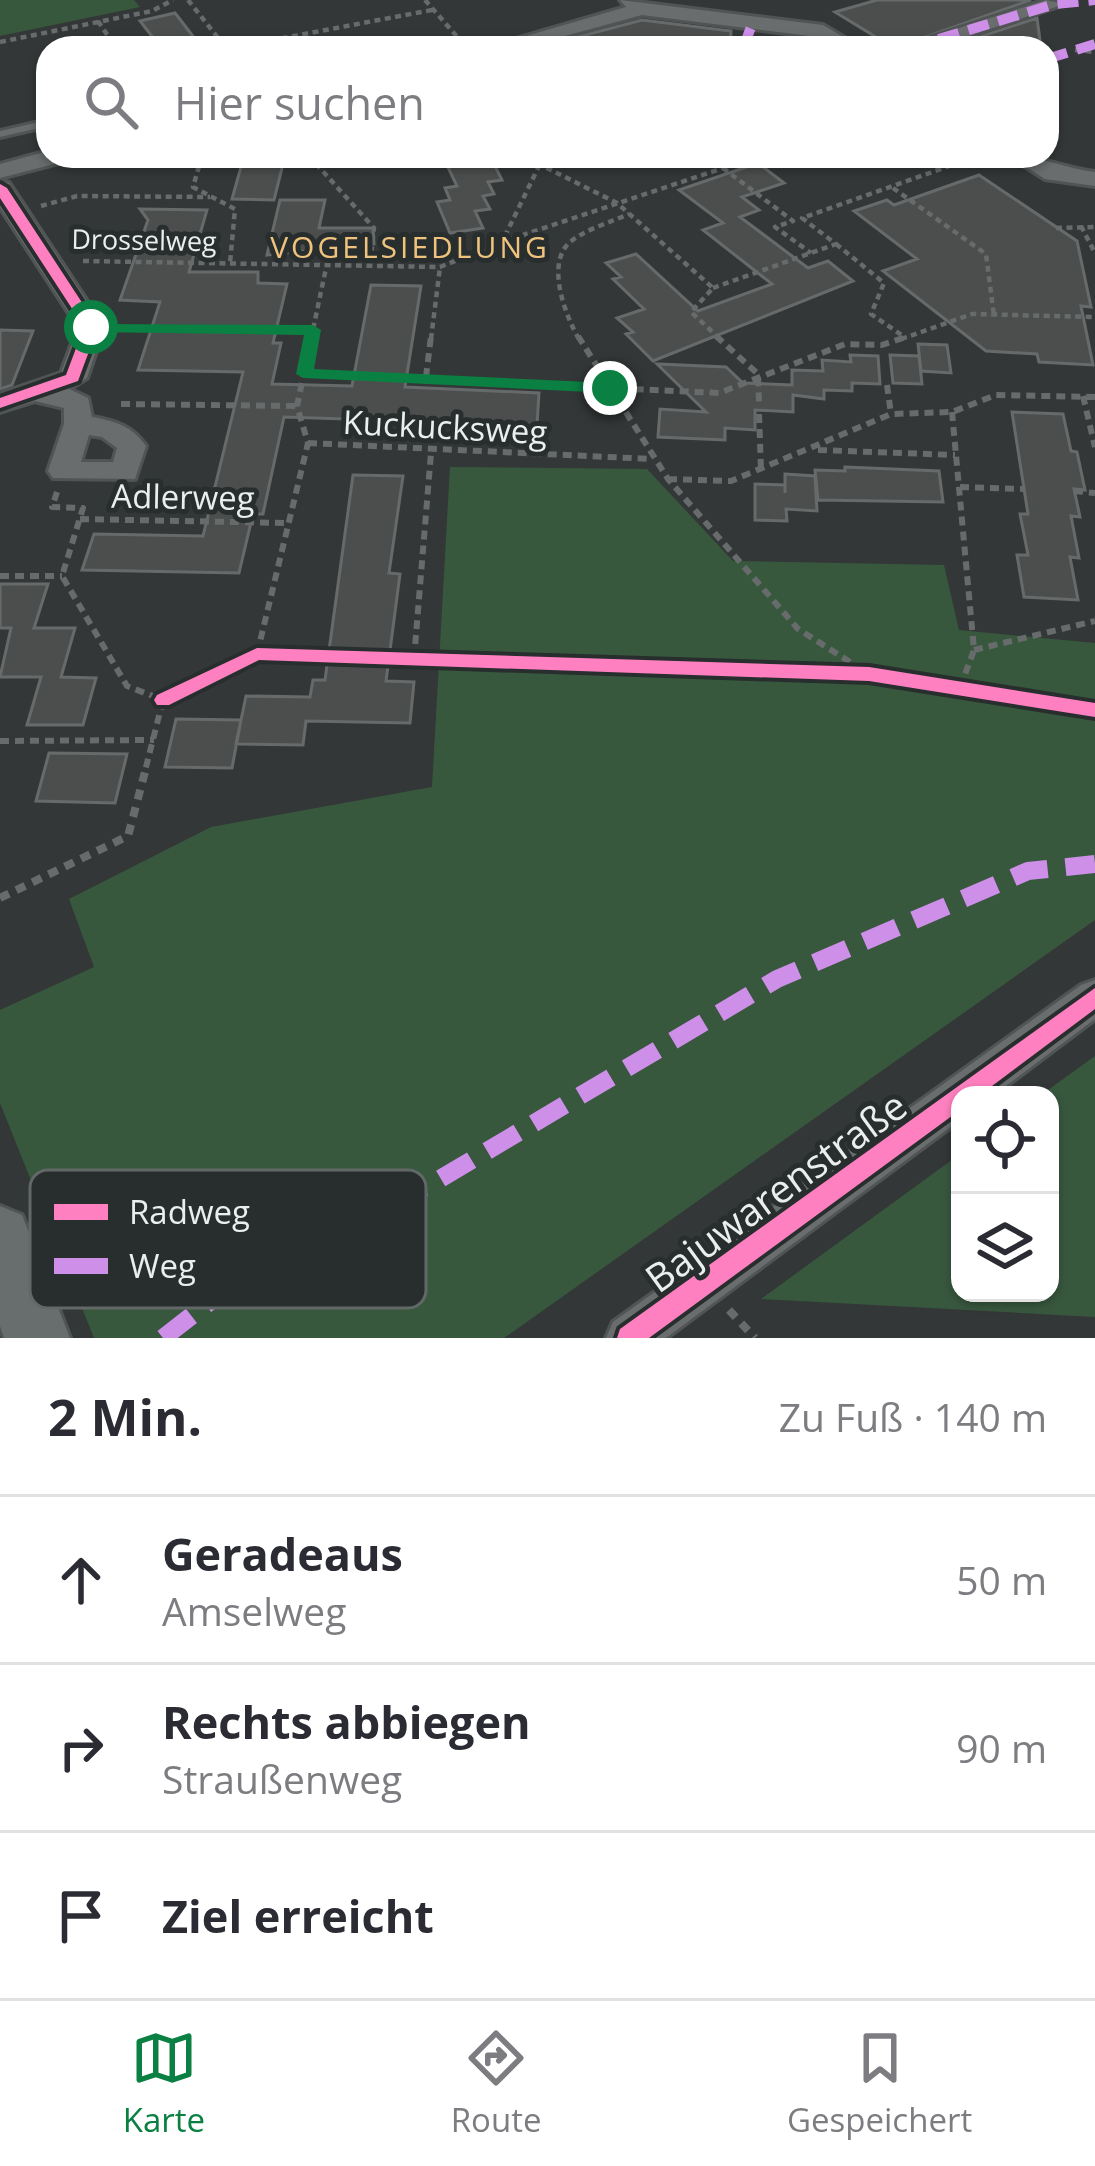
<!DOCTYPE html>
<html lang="de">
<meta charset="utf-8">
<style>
:root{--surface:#fff;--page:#f2f2f3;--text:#2b2b33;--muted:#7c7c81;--line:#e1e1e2;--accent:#0b8043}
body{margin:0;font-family:"Open Sans",sans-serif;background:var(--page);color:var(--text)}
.controls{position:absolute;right:36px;bottom:36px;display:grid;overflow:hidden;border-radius:24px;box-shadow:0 3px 9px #0004}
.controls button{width:108px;height:108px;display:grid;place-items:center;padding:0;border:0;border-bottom:3px solid var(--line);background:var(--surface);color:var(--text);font:60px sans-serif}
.stop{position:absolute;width:36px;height:36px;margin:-27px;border:9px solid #0b8043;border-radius:50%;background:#fff}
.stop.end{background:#0b8043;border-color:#fff;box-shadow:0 3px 12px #0008}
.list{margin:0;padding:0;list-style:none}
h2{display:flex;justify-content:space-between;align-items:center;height:156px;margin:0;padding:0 48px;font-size:51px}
h2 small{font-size:39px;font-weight:400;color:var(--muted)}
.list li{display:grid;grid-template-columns:78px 1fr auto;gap:36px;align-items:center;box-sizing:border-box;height:168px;padding:0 48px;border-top:3px solid var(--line)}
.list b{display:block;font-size:45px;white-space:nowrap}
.list p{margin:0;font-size:39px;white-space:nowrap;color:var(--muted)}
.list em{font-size:39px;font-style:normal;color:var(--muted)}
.icon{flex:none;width:66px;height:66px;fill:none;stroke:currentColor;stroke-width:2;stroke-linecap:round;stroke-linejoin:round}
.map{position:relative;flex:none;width:1095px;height:1338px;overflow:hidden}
.search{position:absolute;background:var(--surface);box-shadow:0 3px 9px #0004;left:36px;right:36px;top:36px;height:132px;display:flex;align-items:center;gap:30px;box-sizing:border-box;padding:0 42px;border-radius:36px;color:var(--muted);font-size:45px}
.sheet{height:660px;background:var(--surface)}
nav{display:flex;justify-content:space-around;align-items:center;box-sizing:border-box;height:168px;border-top:3px solid var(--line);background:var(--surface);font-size:33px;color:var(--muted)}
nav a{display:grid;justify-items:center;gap:6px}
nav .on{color:var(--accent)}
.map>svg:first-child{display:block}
</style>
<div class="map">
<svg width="1095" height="1338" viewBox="0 0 1095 1338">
<rect width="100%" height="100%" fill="#333737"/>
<path fill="#38583e" d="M0,0h134l6,7 -140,29z
M450,467l197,2 86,92 211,4 15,65 136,13v277l-591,418h-410l-94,-235v-93l94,-43 -25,-68 142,-72 221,-40z
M1095,1056v261l-334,-18 199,-145v139h90v-198h-9z"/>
<path fill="#4c4e4e" stroke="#676a6a" stroke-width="3" d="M877,0h154l-137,48 -59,-36z
M175,13l7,9 20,26h-41l-21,-27z
M1037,18l4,30h-95z
M642,20l89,11 -1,17h-143l-13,-10z
M244,156h41l-11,44 -42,-1z
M490,156l12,24 -14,2 6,12 -11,2 7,13 -15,2 8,17 -33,5 -13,-31 13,-2 -5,-12 12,-2 -12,-25z
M758,163l26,20 -42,14 17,13 -19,7 68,51 20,-7 25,20 -200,80 -27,-27 7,-2 -16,-14 27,-9 -31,-30 8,-2 -15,-14 30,-9 62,57 74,-27 -69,-54 20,-7 -44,-33z
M979,175l98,66 14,66 -10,-1 12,59 -54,-3 -2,-8 -51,-3 -103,-80 34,-12 -63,-48 33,-11 7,5z
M280,200h45l-6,28h54l1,16 -107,11z
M140,209l67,1 -18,62h69v11l29,1 -14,59h8l-9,41 80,2 19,-101 50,1 -16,101 134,6 -2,32 -253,-8 -21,97h-10l-14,59 -157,-3 12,-36 109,2 40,-164 -105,-2 22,-68 -40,-2 28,-80z
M0,330l33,1 -21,54 -12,4z
M918,344l29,1 4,28 -30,-2z
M850,355l28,1 2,28 -28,-1v8l-28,-1v9l-31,-4v17l-38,-2v20l-30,-2v12l-67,-3 2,-28 46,3 -49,-48 69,3 17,16 49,2v-15l31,1 -1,-11 29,2z
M890,355l29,1 3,28 -29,-1z
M1012,412l51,2 8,37 6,1 8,38 -11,-1 6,28 -9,-1 8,42 -9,-1 8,43 -54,-3 -7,-42h11l-8,-41h8z
M845,467l94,4 4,31 -125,-2 -3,-30 30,1z
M785,474l30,2 2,35 -31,-2 1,12 -32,-1v-36l30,1v8z
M353,475l50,1 -14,97 11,1 -14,107 28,1 -4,41 -104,-2 -3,24 -67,-1 10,-48 64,1 3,-17h12z
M0,584h48l-14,44h41l-14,49 35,1 -13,47h-56l14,-48h-41l11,-49h-11z
M176,719l65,1 -9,48 -67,-1z
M49,753l78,1 -12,49 -79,-2z"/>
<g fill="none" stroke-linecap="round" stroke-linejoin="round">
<g stroke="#515454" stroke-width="6">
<path id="lane" d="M48,120v6l-48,11v-6z"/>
</g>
<g stroke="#515454" stroke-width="6">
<path id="street" d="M620,0l203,25 39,23h-26l-19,-11 -175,-22 -121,33h-36l141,-41z
M1046,0l19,4 -133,44h-34z
M48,151v5h22l-4,5 -66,17v-14z
M1009,156c31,0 55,12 86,16v14l-50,-7z
M0,181l9,2 95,144 -17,51 -18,11 19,9 4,19c23,4 40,9 54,29l-11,33 -82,-1 -5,-7 16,-47v-16l-29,-7 -35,11v-18l61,-21 17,-46 -78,-120zM89,435l13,2 15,11 -4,14h-32z
M1095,980v39l-101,76h-34v25l-294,218h-60l7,-16 468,-337z"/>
</g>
<g stroke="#515454" stroke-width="6">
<path id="secondary" d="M0,1206l22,9 48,123h-66l-4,-12z"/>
</g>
<path stroke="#686b6b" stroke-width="4.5" stroke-dasharray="6 4.5" stroke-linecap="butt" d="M188,0l38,48
M425,0l42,48
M98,21l18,27
M0,42l152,-31 21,-11
M230,48l202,-38
M1075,50l20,2
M202,156l-9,31 42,22 -5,54
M309,156l65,72 -4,37
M537,163l80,40 96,85 -22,24 29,27
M723,168l70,53 -18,6 36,26
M893,188l93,66 8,62
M41,206l36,-10 133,1
M1081,226l14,27
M1056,228l39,-1
M502,242l257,-86
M836,244l48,39 -13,31 35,24
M83,261l357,6 62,-25 36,-74 -1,-12
M713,288l123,-44 -34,-26 176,-62
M119,327l194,3
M311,339l15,-71
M431,339l9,-72
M579,339c-13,-22 -32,-71 -12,-94 13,-14 44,-23 62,-31
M901,339l71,-25 123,3"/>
<path stroke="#686b6b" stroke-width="6" stroke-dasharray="9 6" stroke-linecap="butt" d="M578,336l90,143 130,150 71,45
M716,336l42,38 1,28
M305,374l414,19 126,-49 37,1 27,-9
M426,377l5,-41
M887,385l4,29
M1083,396l12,51
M121,404l176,2
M952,412l22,238 -13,35
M759,414l2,56
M308,443l344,16
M818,450l137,5
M668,479l63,2 160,-67 61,-2 44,-17 99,2
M960,487l64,2
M1074,491l21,2
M57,492l-5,15 31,1 -21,68 65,110 36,14 -19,75
M80,519l205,4
M0,576h62
M974,650l121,-29
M257,654l51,-211 -11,-37 15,-70
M414,659l17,-206
M0,741l154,-1"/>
<path stroke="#686b6b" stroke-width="8" stroke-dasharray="10 8" stroke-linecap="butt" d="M0,898l128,-62 17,-64
M729,1310l26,28"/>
<use href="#lane" fill="#696d6d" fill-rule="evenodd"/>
<use href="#street" fill="#696d6d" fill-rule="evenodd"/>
<use href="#secondary" fill="#686d6e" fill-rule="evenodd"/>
<path stroke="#ce8fe9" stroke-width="10" stroke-dasharray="21 10" stroke-linecap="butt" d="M743,48l10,-26
M909,48l146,-44 40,-4
M1047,59l48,-15"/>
<path stroke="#ce8fe9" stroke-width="18" stroke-dasharray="36 18" stroke-linecap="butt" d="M163,1338l135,-105 130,-47 349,-207 251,-108 67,-7"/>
<g stroke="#282e2e" stroke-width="8">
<path id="cycleway" d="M0,184l7,4 91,139 -20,54 -78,27v-10l66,-23 18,-48 -84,-129z
M257,648l612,19 226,36v14l-226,-36 -610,-21 -90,45h-12l-3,-5 3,-5z
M1095,988v21l-115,86h-20v15l-311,228h-32l3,-9z"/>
</g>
<use href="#cycleway" fill="#ff80c0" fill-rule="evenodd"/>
</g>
<path fill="#0b8043" d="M85,324l228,1 8,5 -7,39 296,14 8,5 -8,5 -306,-15 -8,-4 8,-39 -213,-3 -6,-2z"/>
<g text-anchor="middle" stroke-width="10" stroke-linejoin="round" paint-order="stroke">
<g font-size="27" fill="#eaeeed" stroke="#282e2e">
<text transform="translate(144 241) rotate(1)" y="9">Drosselweg</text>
</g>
<g font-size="30" letter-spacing="3" fill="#efc37e" stroke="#282e2e">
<text x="410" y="258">VOGELSIEDLUNG</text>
</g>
<g font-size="33" fill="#eaeeed" stroke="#282e2e">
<text transform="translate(445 427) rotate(3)" y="12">Kuckucksweg</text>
<text transform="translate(183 497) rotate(1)" y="12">Adlerweg</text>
</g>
<g font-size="39" fill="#eaeeed" stroke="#282e2e">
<text transform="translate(776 1192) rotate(-36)" y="14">Bajuwarenstraße</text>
</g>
</g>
<rect x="30" y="1170" width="396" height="138" rx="18" fill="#282e2e" stroke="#626867" stroke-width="3"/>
<rect x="54" y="1204" width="54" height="16" fill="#ff80c0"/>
<rect x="54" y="1258" width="54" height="16" fill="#ce8fe9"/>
<g font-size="33" fill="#eaeeed">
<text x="129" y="1224">Radweg</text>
<text x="129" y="1278">Weg</text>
</g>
</svg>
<div class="controls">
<button><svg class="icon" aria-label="locate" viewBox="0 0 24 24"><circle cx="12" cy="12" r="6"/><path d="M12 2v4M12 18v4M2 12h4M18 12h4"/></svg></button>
<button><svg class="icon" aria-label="layers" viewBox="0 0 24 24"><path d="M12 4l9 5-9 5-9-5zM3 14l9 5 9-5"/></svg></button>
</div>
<div class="stop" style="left:91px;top:327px"></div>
<div class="stop end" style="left:610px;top:388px"></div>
<div class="search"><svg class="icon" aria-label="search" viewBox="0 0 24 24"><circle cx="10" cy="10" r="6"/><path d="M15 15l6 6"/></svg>Hier suchen</div>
</div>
<section class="sheet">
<h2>2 Min.<small>Zu Fuß · 140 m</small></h2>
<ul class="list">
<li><svg class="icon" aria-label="ahead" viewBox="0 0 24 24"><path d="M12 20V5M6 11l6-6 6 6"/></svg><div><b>Geradeaus</b><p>Amselweg</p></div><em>50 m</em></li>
<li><svg class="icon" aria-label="right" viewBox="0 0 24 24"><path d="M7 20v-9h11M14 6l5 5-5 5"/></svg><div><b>Rechts abbiegen</b><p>Straußenweg</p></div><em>90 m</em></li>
<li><svg class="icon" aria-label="arrive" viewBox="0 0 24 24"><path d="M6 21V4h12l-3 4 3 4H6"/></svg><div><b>Ziel erreicht</b></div></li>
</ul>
</section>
<nav>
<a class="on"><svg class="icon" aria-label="map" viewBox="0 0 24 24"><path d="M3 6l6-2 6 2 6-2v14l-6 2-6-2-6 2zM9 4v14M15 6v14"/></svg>Karte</a>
<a><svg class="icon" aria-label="directions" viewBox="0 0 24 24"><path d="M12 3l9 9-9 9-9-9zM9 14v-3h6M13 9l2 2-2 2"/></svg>Route</a>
<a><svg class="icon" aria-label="saved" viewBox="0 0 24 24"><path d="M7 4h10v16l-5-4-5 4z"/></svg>Gespeichert</a>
</nav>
